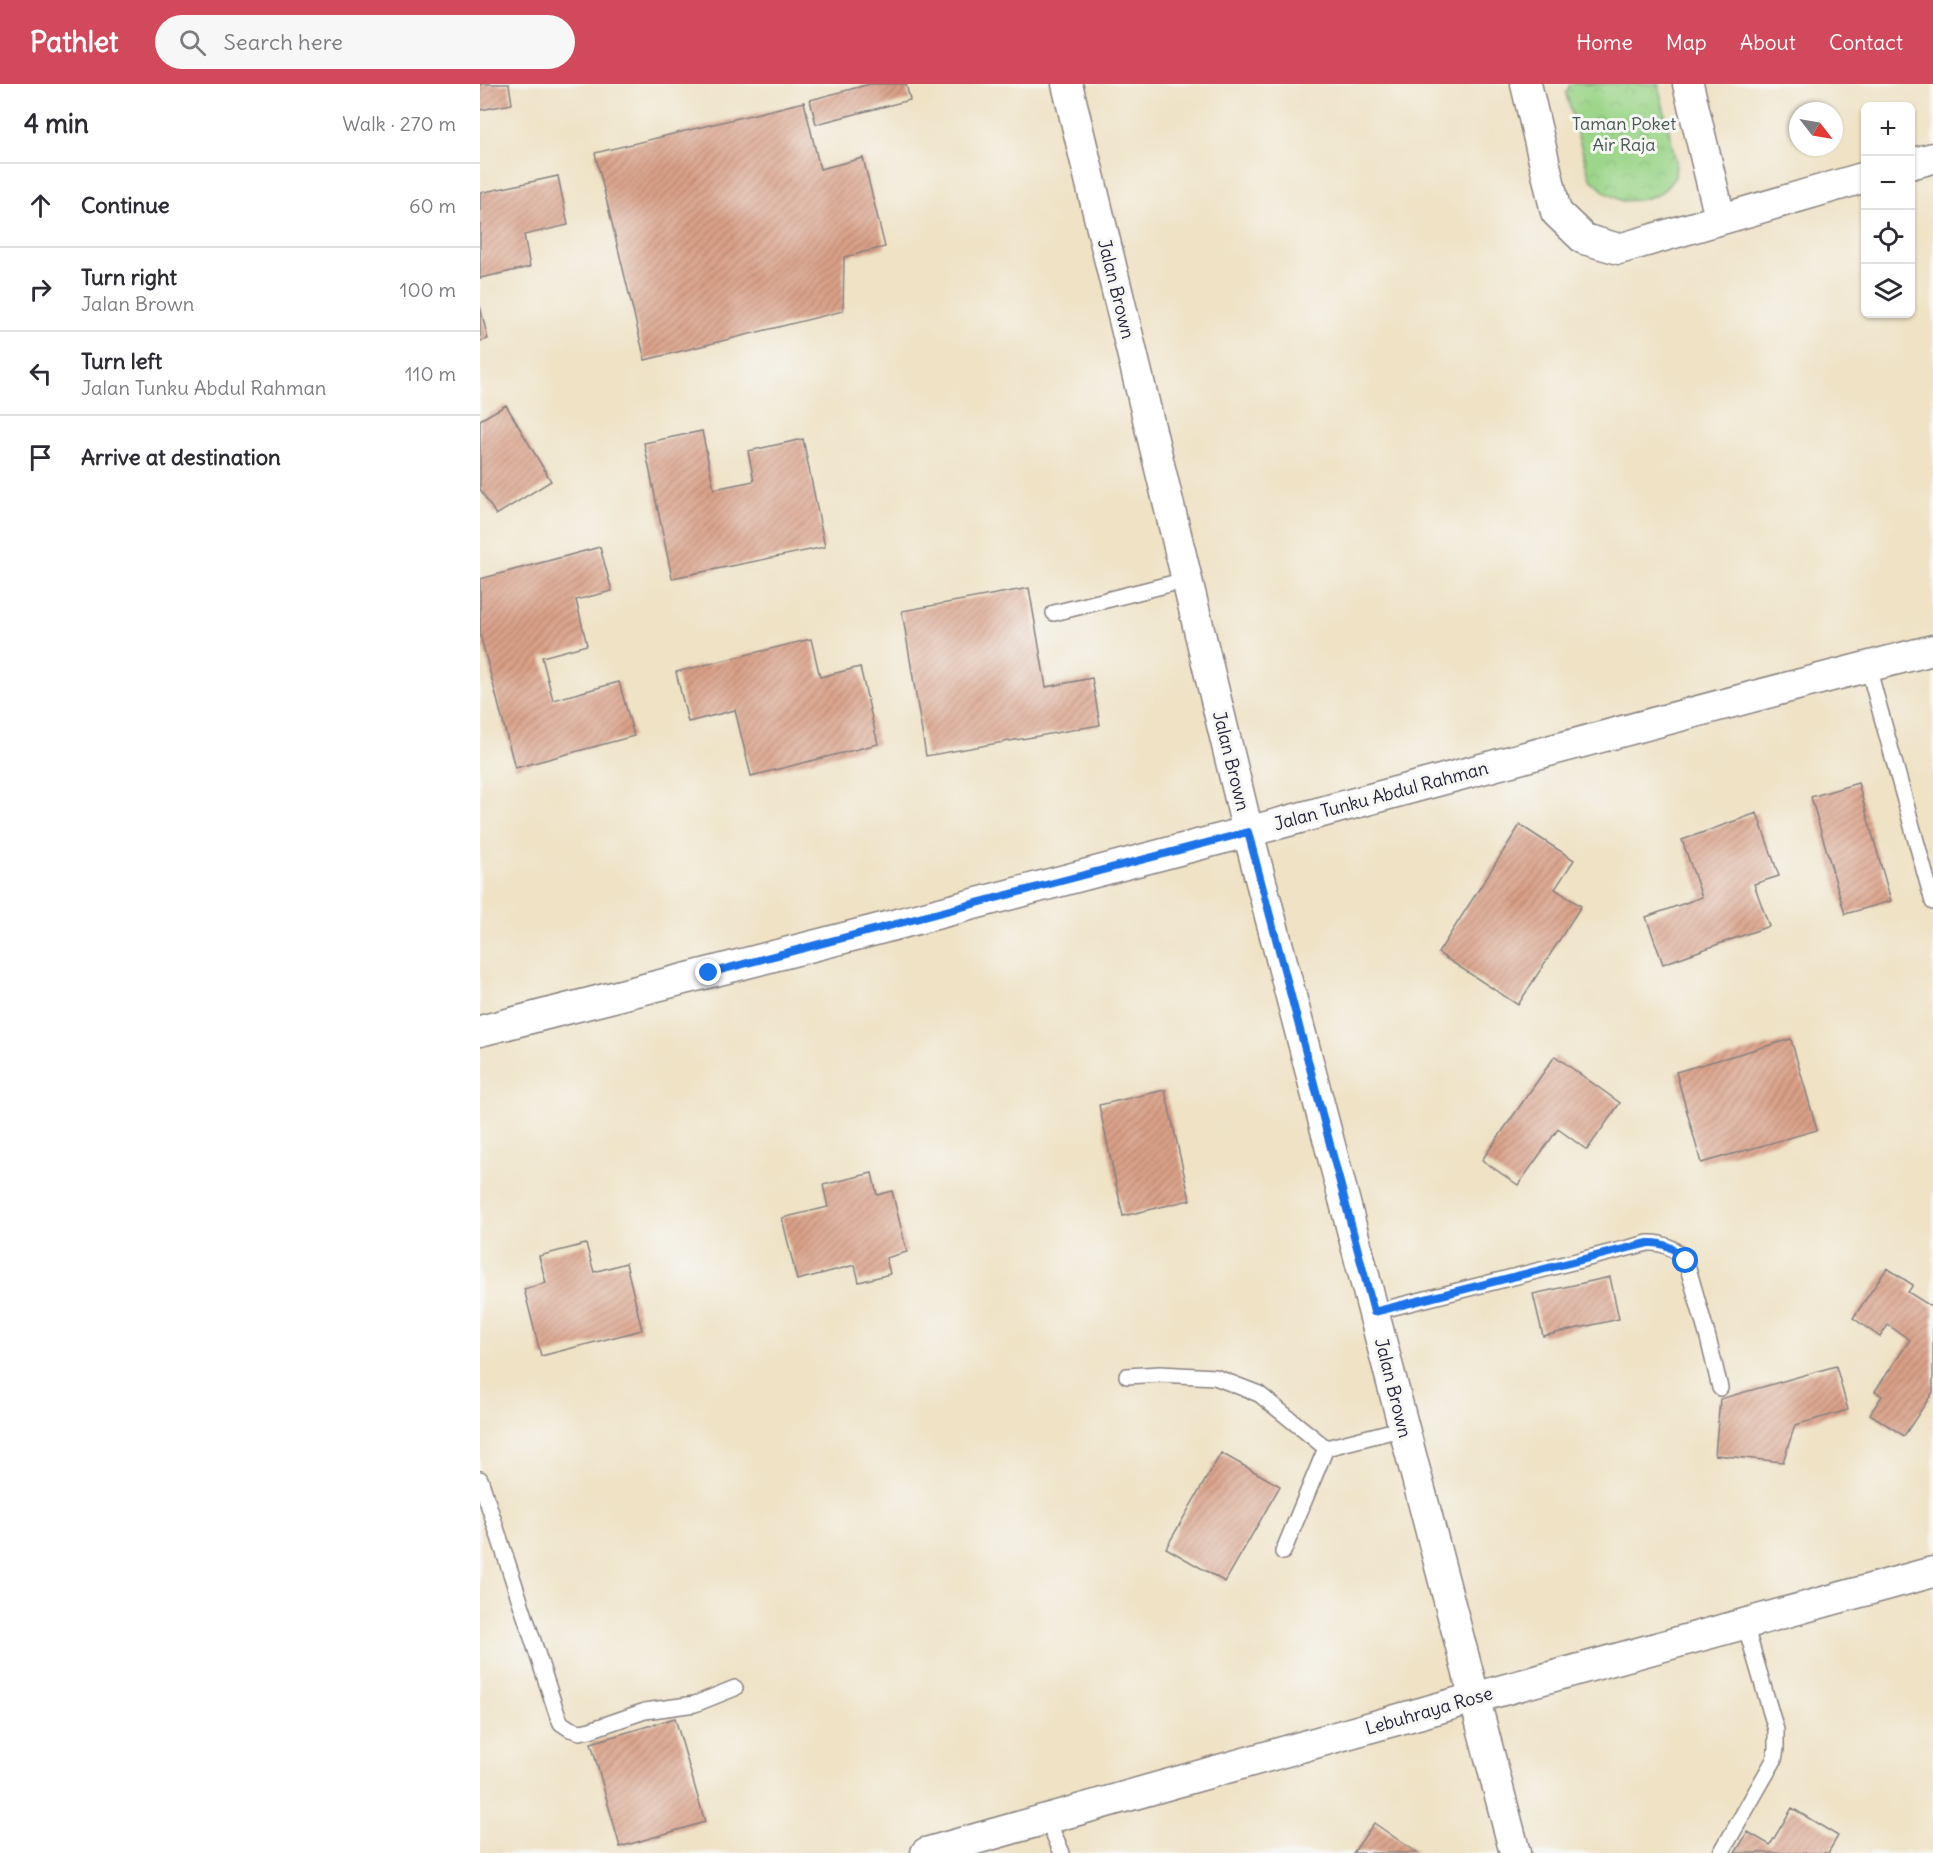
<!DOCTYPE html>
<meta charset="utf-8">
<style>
:root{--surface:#fff;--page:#f7f7f7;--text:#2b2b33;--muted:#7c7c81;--line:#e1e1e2;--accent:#d1495b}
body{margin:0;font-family:Delius,sans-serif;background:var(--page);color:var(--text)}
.controls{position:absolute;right:18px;top:18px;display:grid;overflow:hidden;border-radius:9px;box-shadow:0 2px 4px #0004}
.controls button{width:54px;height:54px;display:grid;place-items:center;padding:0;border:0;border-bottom:2px solid var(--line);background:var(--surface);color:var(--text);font:30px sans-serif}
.compass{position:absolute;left:1309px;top:18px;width:54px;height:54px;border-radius:50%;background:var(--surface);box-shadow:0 2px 4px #0004;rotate:121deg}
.stop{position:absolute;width:18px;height:18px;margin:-14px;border:4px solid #1a73e8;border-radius:50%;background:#fff}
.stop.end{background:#1a73e8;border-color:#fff;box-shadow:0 2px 6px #0008}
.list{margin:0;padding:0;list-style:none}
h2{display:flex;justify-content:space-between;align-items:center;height:78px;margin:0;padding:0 24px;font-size:26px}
h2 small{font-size:20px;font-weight:400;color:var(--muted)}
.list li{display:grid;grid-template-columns:39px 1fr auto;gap:18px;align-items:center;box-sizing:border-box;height:84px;padding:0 24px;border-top:2px solid var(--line)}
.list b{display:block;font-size:22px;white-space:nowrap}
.list p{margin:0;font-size:20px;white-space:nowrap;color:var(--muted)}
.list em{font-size:20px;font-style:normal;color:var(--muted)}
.icon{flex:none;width:33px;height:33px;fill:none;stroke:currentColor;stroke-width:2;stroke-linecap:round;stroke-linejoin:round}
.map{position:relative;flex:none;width:1453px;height:1769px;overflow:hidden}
header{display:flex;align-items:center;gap:36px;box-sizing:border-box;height:84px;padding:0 30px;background:var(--accent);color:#fff}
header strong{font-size:28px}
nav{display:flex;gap:33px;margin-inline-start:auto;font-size:21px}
.search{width:420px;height:54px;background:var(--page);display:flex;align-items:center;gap:15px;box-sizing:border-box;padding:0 21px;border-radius:33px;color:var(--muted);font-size:22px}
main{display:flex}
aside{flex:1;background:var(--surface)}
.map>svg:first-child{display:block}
</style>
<header>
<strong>Pathlet</strong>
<div class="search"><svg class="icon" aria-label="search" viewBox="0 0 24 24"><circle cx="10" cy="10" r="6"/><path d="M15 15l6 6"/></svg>Search here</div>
<nav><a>Home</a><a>Map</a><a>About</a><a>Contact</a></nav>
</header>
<main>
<aside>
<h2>4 min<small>Walk · 270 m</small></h2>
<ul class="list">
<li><svg class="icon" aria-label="ahead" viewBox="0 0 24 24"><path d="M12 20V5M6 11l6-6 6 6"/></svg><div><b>Continue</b></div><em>60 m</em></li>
<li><svg class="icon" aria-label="right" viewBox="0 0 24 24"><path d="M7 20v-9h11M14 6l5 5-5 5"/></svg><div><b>Turn right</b><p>Jalan Brown</p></div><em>100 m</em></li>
<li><svg class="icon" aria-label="left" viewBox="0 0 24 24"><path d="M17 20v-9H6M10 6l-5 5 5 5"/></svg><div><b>Turn left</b><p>Jalan Tunku Abdul Rahman</p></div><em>110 m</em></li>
<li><svg class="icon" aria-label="arrive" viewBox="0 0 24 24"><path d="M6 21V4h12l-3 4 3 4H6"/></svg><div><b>Arrive at destination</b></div></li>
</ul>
</aside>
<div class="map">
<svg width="1453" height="1769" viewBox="0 0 1453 1769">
<defs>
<pattern id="park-crowns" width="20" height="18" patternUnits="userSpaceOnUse" patternTransform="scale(1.5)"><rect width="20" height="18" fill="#9cd68a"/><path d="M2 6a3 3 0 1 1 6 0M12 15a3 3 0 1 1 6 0" fill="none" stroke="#86b778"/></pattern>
<pattern id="building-hatch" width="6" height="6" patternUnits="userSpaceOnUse" patternTransform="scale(1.5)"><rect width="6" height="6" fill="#daa087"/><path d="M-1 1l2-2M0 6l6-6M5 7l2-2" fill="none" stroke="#b08270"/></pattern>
</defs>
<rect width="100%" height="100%" fill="#f6f6f2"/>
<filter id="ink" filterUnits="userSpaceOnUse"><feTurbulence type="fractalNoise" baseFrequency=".0167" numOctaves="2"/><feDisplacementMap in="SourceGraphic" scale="12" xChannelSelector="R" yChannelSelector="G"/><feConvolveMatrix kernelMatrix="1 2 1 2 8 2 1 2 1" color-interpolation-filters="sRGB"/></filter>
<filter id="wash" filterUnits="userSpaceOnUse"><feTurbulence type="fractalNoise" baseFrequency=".008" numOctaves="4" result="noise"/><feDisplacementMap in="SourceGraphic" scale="24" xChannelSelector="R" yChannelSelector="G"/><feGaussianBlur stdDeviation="1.35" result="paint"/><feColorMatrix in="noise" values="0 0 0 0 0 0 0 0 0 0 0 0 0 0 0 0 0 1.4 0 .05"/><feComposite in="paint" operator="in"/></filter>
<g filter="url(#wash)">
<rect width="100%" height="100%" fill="#efe2c5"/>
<path fill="url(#park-crowns)" stroke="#5f7c62" stroke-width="1.5" d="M1090,0h88l18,77 -1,16 -9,11 -9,7 -18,5 -17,1 -16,-8 -16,-15 -24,-84z"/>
<g id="blocks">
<path fill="url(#building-hatch)" d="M0,0h29l3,20 -32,6z
M390,0h36l4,16 -94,24 -6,-24z
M324,18l16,67 43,-11 22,89 -41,10 -1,54 -198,49 -50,-207z
M78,92l10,49 -44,10 6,32 -50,11v-85z
M0,222l8,33 -8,2z
M26,321l45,76 -55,34 -16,-26v-69z
M222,347l12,58 40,-8 -6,-30 55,-12 22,108 -153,31 -28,-135z
M120,463l12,44 -36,9 11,45 -45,12 11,43 66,-18 15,54 -119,32 -35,-134v-55z
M549,504l17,99 46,-9 8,47 -174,31 -24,-145z
M331,555l9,38 40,-10 18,77 -127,32 -16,-66 -47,12 -12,-50z
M1378,699l33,118 -46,13 -34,-117z
M1277,729l22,63 -25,8 15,42 -106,38 -17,-47 56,-20 -20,-57z
M1040,741l54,35 -19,29 26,17 -63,99 -80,-52z
M1311,955l26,91 -116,33 -25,-91z
M1075,972l65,47 -33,47 -29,-21 -40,56 -36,-25z
M685,1006l25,110 -67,16 -24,-111z
M392,1089l5,22 15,-4 15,61 -21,6 4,16 -31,8 -4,-17 -58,15 -15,-62 46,-11 -5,-22z
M106,1160l8,28 32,-9 16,67 -101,26 -17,-67 22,-6 -7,-27z
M1407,1184l26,17 -5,7 24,15 1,-2v87l-29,44 -34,-22 12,-18 -7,-5 35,-51 -22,-15 -8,12 -27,-19z
M1130,1193l9,42 -76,17 -10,-42z
M1356,1282l12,44 -53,15 -12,37 -68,-7 5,-56z
M741,1369l59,33 -55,96 -59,-34z
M195,1634l30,104 -85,25 -29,-104z
M1312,1724l46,28 -10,17h-93l13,-21 22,13z
M894,1739l43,30h-64z"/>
</g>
</g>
<g filter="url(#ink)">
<use href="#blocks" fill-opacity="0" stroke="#888280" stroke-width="1.5"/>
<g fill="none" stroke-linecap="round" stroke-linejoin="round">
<g stroke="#888280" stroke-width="18">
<path id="lane" d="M574,529l132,-33
M1388,583l65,235
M894,1228l274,-69c16,-1 27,6 38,18l22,77 12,50
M647,1292l33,-2 55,3 44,17 67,54
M0,1395l77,235 4,9 9,6 10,3 10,-2 55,-19 50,-7 40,-16
M803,1468l43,-104 78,-20
M567,1735l15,34
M1241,1769l53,-93 2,-11v-19l-31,-106"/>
</g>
<g stroke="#888280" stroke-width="33">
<path id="street" d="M587,0l181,748 267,1021
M1046,0l30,128 28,27 35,10 247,-72
M1208,0l32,134
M1430,80l23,-6
M0,947c256,-64 512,-131 767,-199 229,-61 456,-124 686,-182
M446,1769l548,-155 459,-126"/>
</g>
<use href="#lane" stroke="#fff" stroke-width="15"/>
<use href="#street" stroke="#fff" stroke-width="30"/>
</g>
</g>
<g fill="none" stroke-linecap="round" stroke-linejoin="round" filter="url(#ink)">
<path stroke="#1a73e8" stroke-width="8" d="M229,889l539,-141 126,480 274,-69c17,-1 27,6 38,18"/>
</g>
<g text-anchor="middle" stroke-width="6" stroke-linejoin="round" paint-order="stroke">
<g font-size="18" fill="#475853" stroke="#f6f6f2">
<text x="1144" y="46">Taman Poket<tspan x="1144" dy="21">Air Raja</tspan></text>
</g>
<g font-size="18" fill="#22223b" stroke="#f6f6f2">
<text transform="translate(636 205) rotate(76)" y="6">Jalan Brown</text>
<text transform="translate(751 677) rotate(76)" y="6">Jalan Brown</text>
<text transform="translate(901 712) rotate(-15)" y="6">Jalan Tunku Abdul Rahman</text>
<text transform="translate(913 1304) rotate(76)" y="6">Jalan Brown</text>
<text transform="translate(949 1627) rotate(-16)" y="6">Lebuhraya Rose</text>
</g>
</g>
</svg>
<div class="controls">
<button>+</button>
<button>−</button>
<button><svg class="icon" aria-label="locate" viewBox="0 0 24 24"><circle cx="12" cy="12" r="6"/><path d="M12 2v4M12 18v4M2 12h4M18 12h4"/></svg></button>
<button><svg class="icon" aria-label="layers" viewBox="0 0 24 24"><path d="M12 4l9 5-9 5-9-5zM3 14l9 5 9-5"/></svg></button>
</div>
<svg class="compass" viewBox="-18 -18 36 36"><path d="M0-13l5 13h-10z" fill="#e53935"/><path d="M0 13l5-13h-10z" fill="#7c7c81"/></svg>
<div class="stop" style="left:1206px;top:1177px"></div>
<div class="stop end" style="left:229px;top:889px"></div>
</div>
</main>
